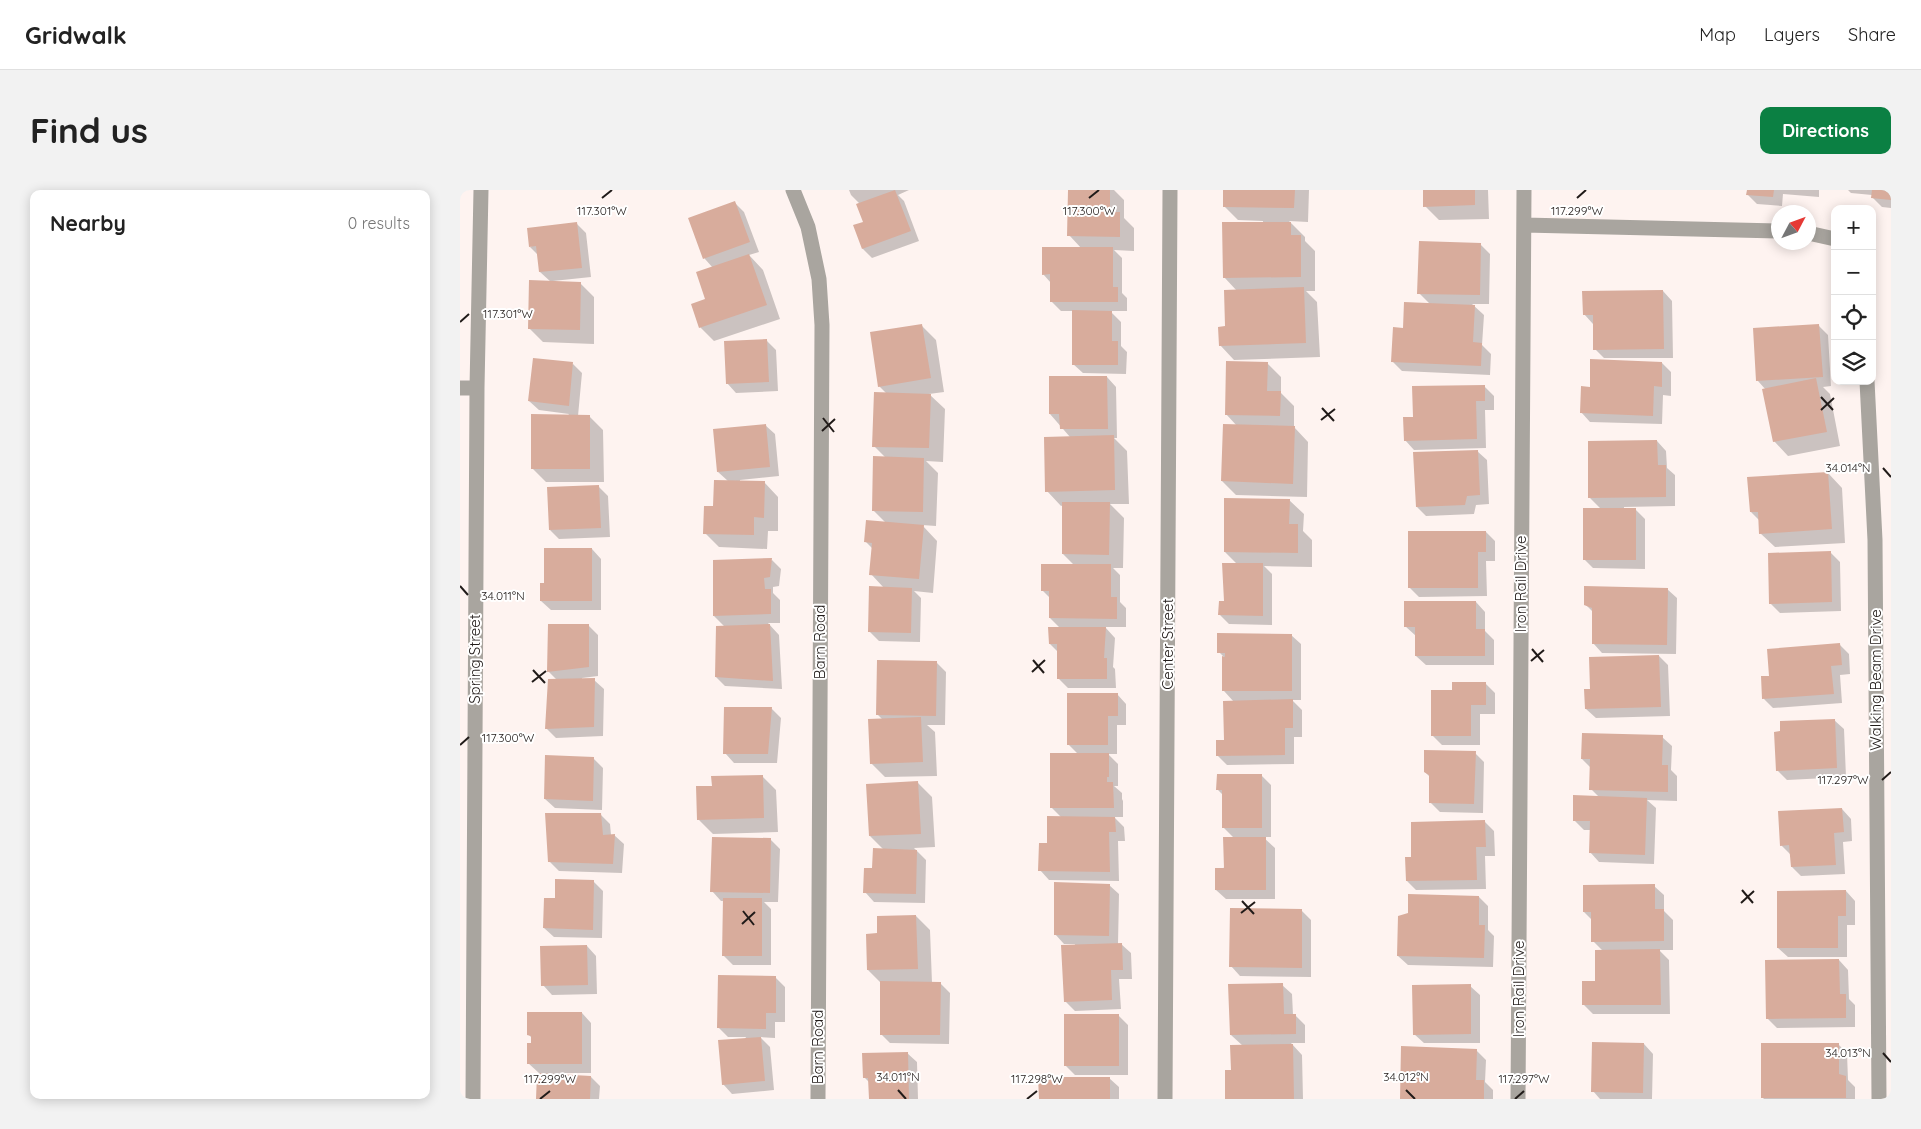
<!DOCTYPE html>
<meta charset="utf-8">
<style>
:root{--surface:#fff;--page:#f2f2f2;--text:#222;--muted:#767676;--line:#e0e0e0;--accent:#0b8043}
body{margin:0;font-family:Quicksand,sans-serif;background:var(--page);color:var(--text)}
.controls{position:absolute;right:15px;top:15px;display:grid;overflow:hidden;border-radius:10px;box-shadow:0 2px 12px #0003}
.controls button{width:45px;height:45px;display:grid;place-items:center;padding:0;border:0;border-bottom:1px solid var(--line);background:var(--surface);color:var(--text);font:25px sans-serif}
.compass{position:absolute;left:1311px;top:15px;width:45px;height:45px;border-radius:50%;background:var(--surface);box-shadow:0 2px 12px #0003;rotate:49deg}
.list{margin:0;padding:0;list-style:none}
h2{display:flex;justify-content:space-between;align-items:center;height:65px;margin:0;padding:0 20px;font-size:21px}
h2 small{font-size:16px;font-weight:400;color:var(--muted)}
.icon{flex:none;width:28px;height:28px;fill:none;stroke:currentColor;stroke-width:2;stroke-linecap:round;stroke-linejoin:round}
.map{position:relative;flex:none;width:1431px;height:909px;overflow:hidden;border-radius:10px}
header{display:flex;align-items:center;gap:30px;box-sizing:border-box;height:70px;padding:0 25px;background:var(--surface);border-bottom:1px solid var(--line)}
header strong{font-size:24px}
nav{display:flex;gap:28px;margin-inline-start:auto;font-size:18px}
.intro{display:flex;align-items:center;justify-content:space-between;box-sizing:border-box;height:120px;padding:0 30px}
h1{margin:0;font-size:35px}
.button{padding:12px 22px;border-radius:10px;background:var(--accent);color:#fff;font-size:18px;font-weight:700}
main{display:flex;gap:30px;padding:0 30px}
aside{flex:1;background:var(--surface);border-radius:10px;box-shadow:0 2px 12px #0003}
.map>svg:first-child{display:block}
</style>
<header>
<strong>Gridwalk</strong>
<nav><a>Map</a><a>Layers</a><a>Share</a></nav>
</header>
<div class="intro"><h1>Find us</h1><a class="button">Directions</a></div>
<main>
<aside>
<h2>Nearby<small>0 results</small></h2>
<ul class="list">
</ul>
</aside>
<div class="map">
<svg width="1431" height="909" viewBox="0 0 1431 909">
<rect width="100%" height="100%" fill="#fef3f0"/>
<path fill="#0003" d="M389,0h60l-11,5 6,6 15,40 -47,17 -9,-9 1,-26 -4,-19 -9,-9z
M610,0h44l10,10v18l10,10v23l-20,-1 8,8v35l5,5v13h-17l11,11v24l6,6 -1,22 -43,-1 -10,-9v-53h-12l-10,-10v-18l-8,-9 39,-25 -13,-14z
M765,0h84l-1,32 -19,-1 16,16v4l10,10v40h-9l11,11 3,55 -86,3 -14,-15 17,-54 -13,-14 39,-54v-2l-25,-1 -14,-14z
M964,0h64l1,29 -50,1 -14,-14z
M1288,0h71v7l-36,-3 -1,12 -25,-2 -9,-9z
M1388,0h43v18l-9,-1 -10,-10v-2l-21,-2z
M274,12l10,10 15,40 -10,3 14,15 17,49 -66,22 -14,-14 13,-59 -8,-9 -15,-40z
M117,34l9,9 5,44 -38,4v1l27,1 14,14v47l-51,-2 -14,-14 22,-46 -11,-10 -2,-17 -8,-8z
M1020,54l10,10 -1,50h-17l12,11 -2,30 9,9 -1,21 -88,-4 -9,-9 11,-33 26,-25 -11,-11z
M1203,101l9,10 1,57h-69l-9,-9 -2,-25 -9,-10z
M462,136l14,14 8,52 -15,2 16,15 -2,53 -17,-1 12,12 -2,53 -14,-1 15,16 -4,52 -19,-2 7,7 -1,44 -41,-1 -10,-10 15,-43 -13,-14 2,-25 -7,-7 20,-19 -13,-13 13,-52 -12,-12 13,-52 -8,-8z
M1359,136l9,9 3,51 -8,1 7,7 10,52 -52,10 -14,-15 -8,-51 -8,-9 -4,-52z
M307,151l9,9 2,41 -42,2 -9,-10z
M807,173l14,14v16l13,13v21l14,15 -1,55 -71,-2 -14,-14 15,-55 -11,-12z
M1202,173l9,9v24l-8,-1 -1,29 -72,-2 -9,-10 10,-24z
M113,174l9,9 -4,43h11l14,14 1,52h-58l-14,-14 37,-54 -30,-4 -10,-9z
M647,187l9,10 1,51h-3l13,13 2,53h-19l14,14 -1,50h-10l7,7v27l6,6v19h-21l10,11 -2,29 2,2 1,19h-48l-9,-9 -1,-27 -8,-8 11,-15 -11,-11v-20l-8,-8 33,-24 -12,-12 1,-49 -3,1 -14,-15 23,-54 -20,-23z
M1024,196l10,10v14h-9l1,38 -72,2 -9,-10 9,-22z
M305,235l10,9 4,42 -39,4v2h24l14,15v34h-10l-1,18 -48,-2 -14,-14 10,-26 13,-26 -10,-9z
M1197,251l9,10 1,17 8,7v31l-51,1v2h11l10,10v50l-52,-1 -9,-9 17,-50 -11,-11z
M1017,261l10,9 2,44 -13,1 -2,9 -48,2 -9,-9z
M1368,283l14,15 3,55 -70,4 -15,-14v-12l-9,-9z
M138,296l10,10 2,41 -51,2 -9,-9z
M829,310l15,14 -1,17 9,9v27l-48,-1 8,8v51l-43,-1 -9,-9 17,-51 -12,-12z
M1026,342l9,9v20h-9l1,35 -68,1 -10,-10z
M132,359l9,10v51h-50l-10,-9 4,-17z
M1370,362l10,10 1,49 -61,2 -10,-10z
M312,370l9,9 -2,17 -6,1v6l7,7v23h-12l11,12 3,54 -57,-3 -9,-9 9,-50 -11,-11z
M1207,399l10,9 -1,56 -74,-1 -9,-10v-31l-8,-8z
M1016,412l9,10v19l9,9v25h-68l-10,-9v-20l-11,-10z
M128,435l10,10v41l-16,2v2h12l10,9 -1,47 -47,2 -10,-10 11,-48 -9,-9z
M831,445l10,9v56h-9l10,10v27h-8v27l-67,1 -10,-10 8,-14 9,-39 -10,-11v-34l-5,-5z
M1379,454l10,10 1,20 -10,1 2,28 -69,5 -9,-9 6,-22z
M1199,466l9,9 2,51 -74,2 -10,-9 5,-19z
M477,473l9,9 -1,53h-18l8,7 2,44 -52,1 -14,-14 11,-44 -4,-4z
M1025,493l10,10v21h-15v31h-38l-10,-10 21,-44z
M657,504l9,10v21h-9v29h-9l10,10v22h-4l8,7v6l1,2v16h-9l10,10 1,14h-7l1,40 -70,-1 -9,-10 8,-26 14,-26 -11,-11 27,-53 -10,-10z
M311,518l10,10 -4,45h-43l-9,-10z
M1374,530l10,9 2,48 -59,3 -10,-10z
M1202,547l10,9 -1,24 6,6v25l-30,-1 9,8 -2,56 -55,-2 -9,-10 1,-22h-7l-10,-10 25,-23 -8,-8v-21l-9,-9z
M1015,563l9,9 -1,51 -43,-1 -10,-10 1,-24 -6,-6z
M133,568l10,10 -1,42 -47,-2 -10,-9z
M801,585l10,10v52h-8l12,11v51h-49l-10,-9 18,-52 -11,-11v-32l-5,-5z
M302,586l14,14 2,42 -65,2 -14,-14 14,-33z
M458,593l14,14 3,50 -21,1 12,12 -1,43 -51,-1 -9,-10 9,-23 10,-19 -14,-14z
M1382,619l9,10 1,22 -9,1 2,32 -44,2 -9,-9 -1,-12 -10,-10z
M140,624l10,10 1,11h3l10,9 -2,29 -63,-2 -9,-9z
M1025,632l9,9 1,25h-10l1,33 -70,1 -9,-9 6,-23z
M310,649l10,10 -2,53h-14l7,7v56h-38l-10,-10 1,-54h-3l-9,-10z
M133,691l10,10 -1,47 -48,-1 -10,-9 12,-28z
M649,695l10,9 -1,50h3l10,9 1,26h-13l2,30 -46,2 -10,-10 10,-57h-11l-9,-10z
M1194,696l10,9v16l9,9v30h-14l10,10 1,54h-77l-9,-9 13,-23 6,-31 -10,-10 -1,-21 -8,-8z
M1386,701l9,10v24h-8v32h-59l-10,-9z
M1019,707l9,9v24l6,6 -1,31 -85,-2 -10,-9z
M841,720l10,10v57l-71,-1 -9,-10z
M456,726l14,14 2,53h8l10,10 -1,51 -59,-1 -9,-9v-51l-13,-13 11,-36z
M127,756l9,10 1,38 -45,1 -9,-10z
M1379,770l9,10 1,29 6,6v22l-78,1 -10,-10z
M315,787l10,10v35h-10v16l-15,-1 10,10 4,43 -42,4 -9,-10 23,-47h-18l-10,-10z
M822,795l10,9 1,21h2l10,10v18h-14l11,12 1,44h-76l5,-28 11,-25 -12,-11z
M1010,796l10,9v48h-56l-10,-9z
M122,823l9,10v50h-28v2l28,2 9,9 -1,13h-61l1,-26 -11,-10 4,-25 -3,-3z
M658,825l10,10v50h-53l-10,-10z
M1184,854l9,10 -1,45h-52l-7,-8z
M1378,854l9,9 1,27 7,7v12h-91l-2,-2z
M1016,860l10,10 -1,22 8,8v9h-92z
M447,863l10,9 1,37h-48v-16l-6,-6z
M649,888l10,9v12h-79z"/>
<path fill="#d8ac9c" d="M435,0l16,41 -49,18 -9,-24 10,-3 -7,-18z
M608,0h42v22h10v25l-53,-1z
M763,0h72l-1,18 -71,-1z
M963,0h52v15l-52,2z
M1287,0h27l-1,7 -27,-2z
M1412,0h19v10l-20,-2z
M275,11l15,41 -47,17 -15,-41z
M117,32l5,46 -43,4 -3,-26 -7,1 -2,-19z
M762,32h69v13h10v42l-78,1z
M959,51l62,2 -1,52 -63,-1z
M582,57h71v40h5v15h-68v-28l-8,1z
M289,64l18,51 -68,23 -8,-24 14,-5 -9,-27z
M69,90l52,2 -1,48 -52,-1z
M844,97l2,56 -87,3 -1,-19 7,-1 -1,-36z
M1203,100l1,59 -71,1v-35h-10l-1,-24z
M944,112l71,3 -2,37 9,1 -1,23 -90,-4 2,-35 10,1z
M612,120l40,1v30h6v24h-46z
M462,134l9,54 -53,9 -8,-55z
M1359,134l4,53 -67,4 -3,-53z
M307,149l2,43 -43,2 -2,-43z
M73,168l40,4 -4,44 -41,-5z
M1130,169l72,3v25l-8,-1 -1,30 -73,-3 1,-27 9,1z
M766,171l42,1 -1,29h14l-1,25 -55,-1z
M589,186h58l1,53h-48l-1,-15h-10z
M1356,188l11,54 -54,10 -11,-53z
M1025,195v16h-9l1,38 -73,2 -1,-24h10l-1,-31z
M414,202l57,2 -2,54 -57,-1z
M71,224l59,1v54h-59z
M306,234l4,43 -53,5 -4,-43z
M763,234l72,2 -2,58 -72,-3z
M654,245l1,55 -70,2 -1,-55z
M1197,250l1,25h8v32l-78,1v-57z
M1018,260l2,45 -13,1 -2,9 -49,2 -3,-55z
M413,266l51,2 -1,54 -51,-1z
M1368,282l4,57 -73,5 -1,-22h-8l-3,-35z
M254,290l51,1 -1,37 -10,-1v18l-51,-1 1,-28h9z
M139,295l2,43 -52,2 -2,-43z
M764,308l66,1 -1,25h9v29l-74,-1z
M602,312h48l-1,53 -47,-1z
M1123,318h53v52h-53z
M406,330l58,5 -5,54 -50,-4 3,-32 -8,-1z
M948,341h78v21h-8v36h-70z
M84,358h48v53h-52v-18h4z
M1371,361l1,51 -63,2 -1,-51z
M312,368l-2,19 -6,1 1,11h6v25l-58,2v-56z
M762,373h41v53l-45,-1 1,-14h5z
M581,374h70v33h6v22l-68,-1v-27h-8z
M409,396l43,2 -1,45 -43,-1z
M1124,396l84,2 -1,57 -75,-1v-36l-8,-3z
M944,411h72v28h9v27h-70v-29h-11z
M88,434h41v43l-42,5z
M310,434l3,57 -58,-4 1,-51z
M588,437h58l-2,31h3v21h-50v-35h-8z
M757,443l75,1v57h-70v-35l3,1v-4h-8z
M1380,453l2,22 -11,1 3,28 -72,5 -1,-23h8l-2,-27z
M1199,465l2,52 -76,2 -1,-20h6l-1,-32z
M417,470l60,1 -1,55 -60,-1z
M135,488l-1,49 -49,2 3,-50z
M992,492h34v23h-15v31h-40v-46h21z
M607,503h51v23h-10v29h-41z
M833,509v29h-8v27l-69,1v-16h8l-1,-39z
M264,517h48l-4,47h-45z
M461,527l2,45 -53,2 -2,-45z
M1375,529l2,49 -61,3 -2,-39 6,-1v-10z
M1122,543l81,2 -1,30h6v27l-79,-2 1,-31h-9z
M964,560l52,1 -2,53 -45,-1v-28l-5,-3z
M590,563h59v24h-2v5h6l1,26h-64z
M85,565l49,2 -1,44 -49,-2z
M757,584h45v54h-40v-38h-6z
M303,585l1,43 -67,2 -1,-34h16l-1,-10z
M458,591l3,53 -52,2 -3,-52z
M1113,605l74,3 -2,57 -56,-2 1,-32h-17z
M1382,618l2,24 -10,1 2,32 -45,2 -2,-22 -9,1 -2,-35z
M85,623h56l2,22 12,-1 -2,30 -65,-2z
M587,626l68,1 1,15h-7l1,40 -72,-1 1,-28h8z
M1025,630l1,27h-10l1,33 -71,1 -1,-24h6v-35z
M252,647l59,1 -1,55 -60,-1z
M763,647h43v53h-51v-22h9z
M413,658l44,2 -1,44 -53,-1 1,-25h8z
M95,689l39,1 -1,50 -50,-2 1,-30h11z
M594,692l56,2 -1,52 -55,-1z
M1195,694v25h9v32l-73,1v-30h-8v-27z
M1386,700v26h-8v32h-61v-57z
M948,704l71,2v29h6l-1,33 -87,-2 1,-40 10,-3z
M263,708h39v58h-40z
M770,718l72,1v59l-73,-1z
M456,725l2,54 -51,1 -1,-36 11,-1v-17z
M662,753l1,27h-12l1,30 -48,2 -3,-57z
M127,755l1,40 -47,1 -1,-40z
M1200,759l1,56h-79v-24h13v-31z
M1379,769l1,35h6v24l-80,1 -1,-59z
M258,785l58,1v37h-10v16l-49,-1z
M420,791l61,1 -1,53h-60z
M823,793l1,31h12v20l-66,1 -2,-51z
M1011,794v50l-58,1 -1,-50z
M67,822h55v52h-55v-21h4v-7l-4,-1z
M604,824h55v52h-55z
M301,847l4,44 -43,4 -4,-45z
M1132,852l52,1 -1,50 -52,-1z
M1301,853h78v31l7,2v22h-85z
M833,854l1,55h-69v-29h6l-1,-25z
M941,856l76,3 -1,31h8v19h-84z
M448,862l1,47h-40l-1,-21h-5l-1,-25z
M77,883l54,3 -1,23h-54z
M578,887h72v22h-71z"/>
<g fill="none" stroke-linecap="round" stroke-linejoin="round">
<path stroke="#a9a59f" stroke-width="15" d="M333,0l15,37 11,52 3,46 -4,774
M1064,35l254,6
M1348,43l27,6
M1407,191l8,159 4,559
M0,198h17
M13,909l4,-711 4,-198
M705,909l5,-909
M1058,909l6,-909"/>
</g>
<path fill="none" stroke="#211b19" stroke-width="2" d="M142,8l10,-8M629,8l10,-8M1117,8l9,-8M0,132l9,-8M1361,207l12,13M862,218l12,13M1361,220l13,-12M363,228l11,14M861,230l14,-11M362,241l13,-12M1423,278l8,9M0,396l8,9M1072,459l11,13M573,470l11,13M1071,471l13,-11M73,480l12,13M572,482l13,-12M72,492l14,-11M0,555l9,-8M1422,590l9,-8M1282,700l11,13M782,711l12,13M1281,713l13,-12M283,721l11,14M781,723l14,-11M282,734l13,-12M1423,863l8,9M438,900l8,9M946,900l9,9M80,909l10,-8M567,909l10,-8M1055,909l9,-8"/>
<g text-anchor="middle" stroke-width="4" stroke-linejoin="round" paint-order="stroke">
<g font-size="15" fill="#211b19" stroke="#fff">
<text transform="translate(1061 394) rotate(-90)" y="5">Iron Rail Drive</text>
<text transform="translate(360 452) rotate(-90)" y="5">Barn Road</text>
<text transform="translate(708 454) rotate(-90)" y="5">Center Street</text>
<text transform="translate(15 469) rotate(-90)" y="5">Spring Street</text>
<text transform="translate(1416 490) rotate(-90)" y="5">Walking Beam Drive</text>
<text transform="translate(1059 799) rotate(-90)" y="5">Iron Rail Drive</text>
<text transform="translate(358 857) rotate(-90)" y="5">Barn Road</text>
</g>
</g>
<g font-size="12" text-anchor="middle" fill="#211b19" stroke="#fff" stroke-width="4" stroke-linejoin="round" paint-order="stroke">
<text x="142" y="25">117.301°W</text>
<text x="629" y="25">117.300°W</text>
<text x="1117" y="25">117.299°W</text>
<text x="48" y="128">117.301°W</text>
<text x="1388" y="282">34.014°N</text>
<text x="43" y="410">34.011°N</text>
<text x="48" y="552">117.300°W</text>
<text x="1383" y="594">117.297°W</text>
<text x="1388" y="867">34.013°N</text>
<text x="438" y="891">34.011°N</text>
<text x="946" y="891">34.012°N</text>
<text x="90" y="893">117.299°W</text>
<text x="577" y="893">117.298°W</text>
<text x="1064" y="893">117.297°W</text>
</g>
</svg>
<div class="controls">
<button>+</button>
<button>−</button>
<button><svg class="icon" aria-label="locate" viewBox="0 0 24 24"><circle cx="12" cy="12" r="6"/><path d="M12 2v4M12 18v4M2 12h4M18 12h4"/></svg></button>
<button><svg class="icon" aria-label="layers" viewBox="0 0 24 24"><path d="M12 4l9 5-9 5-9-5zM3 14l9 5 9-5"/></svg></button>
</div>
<svg class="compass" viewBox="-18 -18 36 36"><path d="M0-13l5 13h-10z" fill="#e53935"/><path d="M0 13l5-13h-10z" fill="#767676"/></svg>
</div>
</main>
